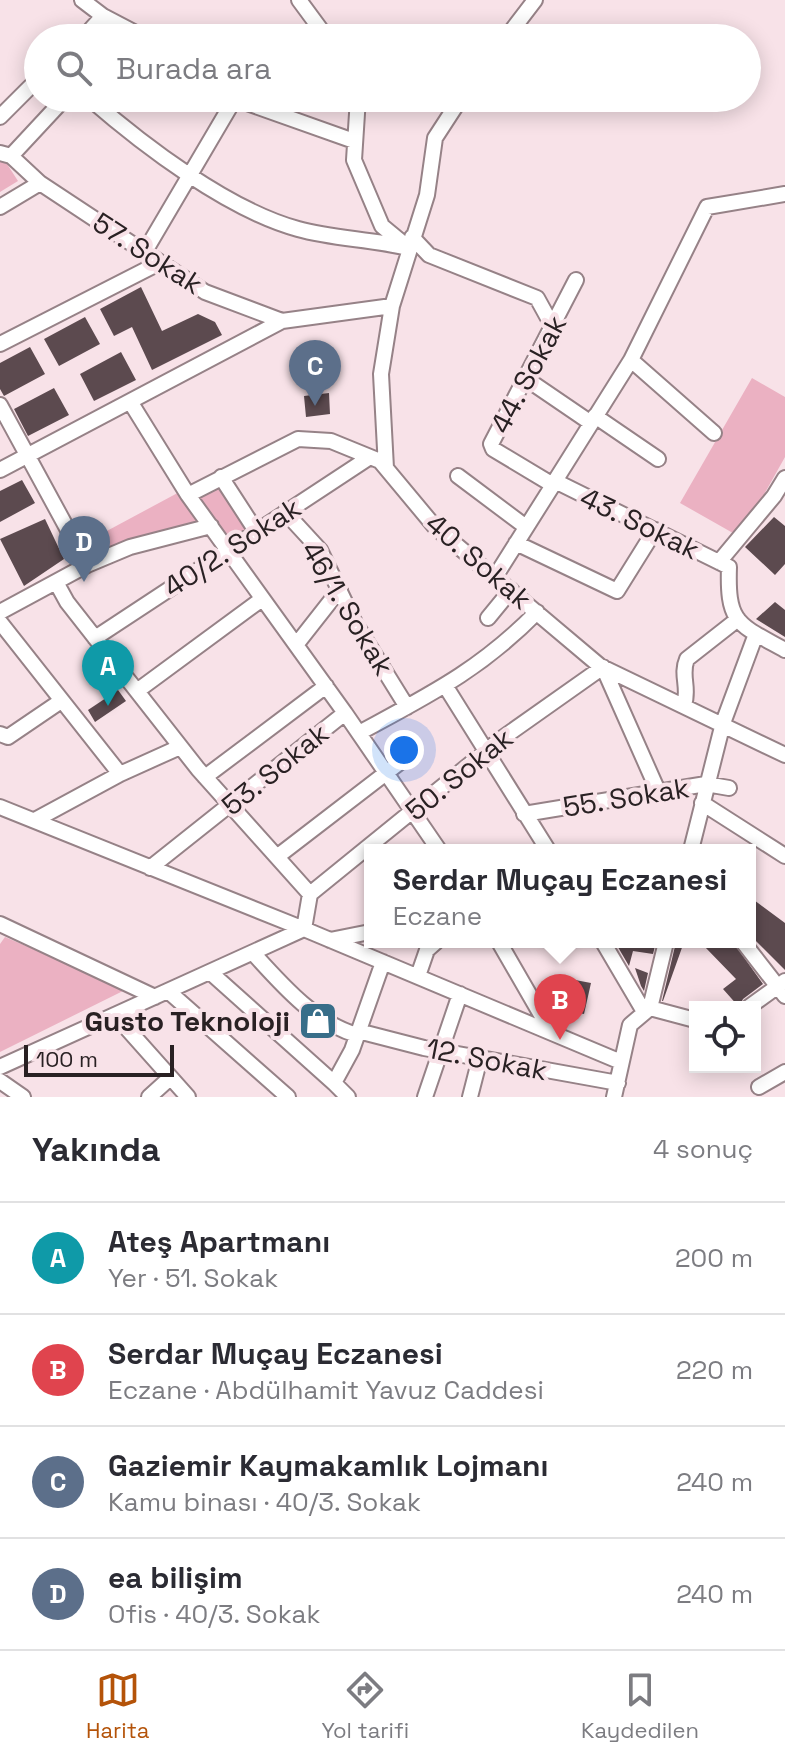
<!DOCTYPE html>
<html lang="tr">
<meta charset="utf-8">
<style>
:root{--surface:#fff;--page:#f2f2f3;--text:#2b2b33;--muted:#7c7c81;--line:#e1e1e2;--accent:#b45309}
body{margin:0;font-family:"Space Grotesk",sans-serif;background:var(--page);color:var(--text)}
.controls{position:absolute;right:24px;bottom:24px;display:grid;overflow:hidden;border-radius:0px;box-shadow:0 4px 20px #0003}
.controls button{width:72px;height:72px;display:grid;place-items:center;padding:0;border:0;border-bottom:2px solid var(--line);background:var(--surface);color:var(--text);font:40px sans-serif}
.scale{position:absolute;left:24px;bottom:20px;width:150px;box-sizing:border-box;padding-left:8px;border:4px solid #292123;border-top:0;font-size:22px;line-height:28px;white-space:nowrap;color:#292123;-webkit-text-stroke:6px #f8e2e8;paint-order:stroke}
.you{position:absolute;left:404px;top:750px;width:28px;height:28px;margin:-20px;border:6px solid #fff;border-radius:50%;background:#1a73e8;box-shadow:0 0 0 12px #1a73e833}
.badge{display:grid;place-items:center;width:52px;height:52px;border-radius:50%;background:var(--accent);color:#fff;font-size:26px;font-weight:700}
.pin{position:absolute;translate:-50% -66px;filter:drop-shadow(0 2px 4px #0008)}
.pin::after{content:'';position:absolute;top:42px;width:28px;height:24px;background:inherit;clip-path:polygon(0 0,100% 0,50% 100%)}
.popup{position:absolute;left:364px;top:844px;width:392px;height:104px;box-sizing:border-box;display:grid;place-content:center;border-radius:0px;background:var(--surface);filter:drop-shadow(0 2px 6px #0005);font-size:26px;white-space:nowrap;color:var(--muted)}
.popup b{font-size:30px;color:var(--text)}
.popup::after{content:'';position:absolute;left:50%;top:100%;margin-left:-16px;border:16px solid transparent;border-top-color:var(--surface)}
.list{margin:0;padding:0;list-style:none}
h2{display:flex;justify-content:space-between;align-items:center;height:104px;margin:0;padding:0 32px;font-size:34px}
h2 small{font-size:26px;font-weight:400;color:var(--muted)}
.list li{display:grid;grid-template-columns:52px 1fr auto;gap:24px;align-items:center;box-sizing:border-box;height:112px;padding:0 32px;border-top:2px solid var(--line)}
.list b{display:block;font-size:30px;white-space:nowrap}
.list p{margin:0;font-size:26px;white-space:nowrap;color:var(--muted)}
.list em{font-size:26px;font-style:normal;color:var(--muted)}
.icon{flex:none;width:44px;height:44px;fill:none;stroke:currentColor;stroke-width:2;stroke-linecap:round;stroke-linejoin:round}
.map{position:relative;flex:none;width:785px;height:1097px;overflow:hidden}
.search{position:absolute;background:var(--surface);box-shadow:0 4px 20px #0003;left:24px;right:24px;top:24px;height:88px;display:flex;align-items:center;gap:20px;box-sizing:border-box;padding:0 28px;border-radius:44px;color:var(--muted);font-size:30px}
.sheet{height:552px;background:var(--surface)}
nav{display:flex;justify-content:space-around;align-items:center;box-sizing:border-box;height:112px;border-top:2px solid var(--line);background:var(--surface);font-size:22px;color:var(--muted)}
nav a{display:grid;justify-items:center;gap:4px}
nav .on{color:var(--accent)}
.map>svg:first-child{display:block}
</style>
<div class="map">
<svg width="785" height="1097" viewBox="0 0 785 1097">
<rect width="100%" height="100%" fill="#f8e2e8"/>
<path fill="#ebb1c2" d="M0,161l7,3 11,17 -18,11z
M752,378l33,19v60l-45,80 -60,-34z
M221,477l35,54 -29,18 -16,-22 -124,38 -10,-18 108,-58z
M5,937l122,52 -127,63v-108z"/>
<path fill="#5c4a4f" d="M141,287l21,44 36,-17 17,8 7,13 -70,35 -20,-43 -18,9 -14,-27z
M85,317l15,27 -41,22 -15,-27z
M30,347l15,27 -41,22 -4,-7v-26z
M121,352l15,28 -42,21 -14,-27z
M54,388l15,27 -41,21 -14,-27z
M329,393l1,21 -24,3 -2,-21z
M22,480l13,23 -35,19v-31z
M774,517l11,9v38l-10,11 -30,-28z
M45,519l19,40 -40,27 -24,-47z
M775,602l10,8v27l-29,-18z
M118,690l8,11 -31,21 -7,-12z
M750,897l35,26v47l-35,-35z
M615,942h41l-3,12 -20,-3 -4,15z
M676,942h8l-21,59h-1z
M711,942h22l30,42 -20,15 -4,8 -16,-18 13,-10 -32,-33z
M635,968l13,5 -4,18 -3,-5z
M554,976l37,7 -7,31 -36,-8z"/>
<g fill="none" stroke-linecap="round" stroke-linejoin="round">
<g stroke="#968287" stroke-width="18">
<path id="minor" d="M82,0l21,16 42,22
M299,0l28,38
M83,38l20,-22
M506,38l29,-38
M89,98c54,47 139,112 209,131 35,10 74,10 110,19
M233,98l121,43
M358,98l-4,62 28,66 23,19
M0,117l38,-38
M0,153l11,3 29,27 165,109 77,29
M11,156l54,-58
M0,207l40,-24
M412,237l17,18 108,43 16,29
M144,253l90,-153
M0,344l159,-81
M631,360l76,-153 78,-13
M525,378l66,45
M131,403l57,92 110,-56 33,2 49,20 55,66 165,139 185,89
M0,405l87,160 -87,47
M595,416l63,43
M386,468l-5,-94 11,-68 35,-111 8,-57 26,-40
M0,470l282,-149 110,-15
M458,476l68,51
M221,477l35,54
M555,481l76,-121 83,73
M553,485l2,-4 174,86c-2,57 9,57 56,83
M553,485l-60,-36 -2,-5 85,-164
M188,495l157,218
M285,512l35,38 35,73 52,84
M516,543l101,48 38,-61
M719,562l55,-66 11,-18
M87,565l43,-18 81,-21
M495,577l58,-92
M56,582l11,20 131,167 112,125
M488,618l23,-28
M0,622l120,152 -85,46
M95,638l275,-181
M296,645l44,-56
M446,687l102,163
M137,691l125,-92
M684,705c6,-17 -4,-30 3,-46l51,-40
M359,733c70,-38 121,-63 178,-121
M0,734l8,3 53,-36
M120,774l60,-27
M205,777l121,-91
M702,803l83,53
M0,807l304,122 317,133
M524,814l182,-30 23,4
M691,850l32,-127 33,-89
M278,856l134,-103
M150,868l195,-155 94,137
M0,924l155,73
M330,940l40,-8
M499,942l52,90
M603,942l40,68
M743,942l42,54
M253,953c29,32 62,70 104,82
M210,972l124,111 18,-33 31,-88
M418,976l9,-26 9,-8
M168,991l120,106
M749,1007l36,-26
M650,1008l16,-66
M650,1008l45,12
M115,1015l73,82
M358,1031l66,17 194,35
M0,1067l304,-138 6,-35 191,-155 102,-72 55,124
M0,1081l23,16
M334,1083l14,14
M759,1087l26,-15
M149,1097l21,-19
M425,1097l35,-103
M470,1097l10,-39
M614,1097l16,-72 20,-17"/>
</g>
<use href="#minor" stroke="#fff" stroke-width="14"/>
</g>
<defs>
<g id="shop-square" transform="scale(2)"><rect x="-9" y="-9" width="18" height="18" rx="4" fill="#386e89" stroke="#f8e2e8"/><path d="M-5-2.5h2.3a2.7 3.5 0 0 1 5.4 0H5L5.5 6h-11ZM-1.5-2.5h3a1.5 2.3 0 0 0-3 0Z" fill="#fff"/></g>
</defs>
<g fill-rule="evenodd">
<use href="#shop-square" x="318" y="1021"/>
</g>
<g text-anchor="middle" stroke-width="8" stroke-linejoin="round" paint-order="stroke">
<g font-size="28" fill="#292123" stroke="#f8e2e8">
<text transform="translate(148 253) rotate(33)" y="10">57. Sokak</text>
<text transform="translate(528 374) rotate(-62)" y="10">44. Sokak</text>
<text transform="translate(640 523) rotate(26)" y="10">43. Sokak</text>
<text transform="translate(232 547) rotate(-33)" y="10">40/2. Sokak</text>
<text transform="translate(479 561) rotate(41)" y="10">40. Sokak</text>
<text transform="translate(348 608) rotate(59)" y="10">46/1. Sokak</text>
<text transform="translate(275 769) rotate(-39)" y="10">53. Sokak</text>
<text transform="translate(459 774) rotate(-39)" y="10">50. Sokak</text>
<text transform="translate(626 797) rotate(-9)" y="10">55. Sokak</text>
<text transform="translate(487 1059) rotate(11)" y="10">12. Sokak</text>
</g>
<g font-size="28" font-weight="bold" fill="#292123" stroke="#f8e2e8" text-anchor="end">
<text x="290" y="1031">Gusto Teknoloji</text>
</g>
</g>
</svg>
<div class="controls">
<button><svg class="icon" aria-label="locate" viewBox="0 0 24 24"><circle cx="12" cy="12" r="6"/><path d="M12 2v4M12 18v4M2 12h4M18 12h4"/></svg></button>
</div>
<div class="scale">100 m</div>
<div class="you"></div>
<div class="pin badge" style="left:108px;top:706px;background:#0f9aa8">A</div>
<div class="pin badge" style="left:560px;top:1040px;background:#e0444e">B</div>
<div class="popup"><b>Serdar Muçay Eczanesi</b>Eczane</div>
<div class="pin badge" style="left:315px;top:406px;background:#5c6f8a">C</div>
<div class="pin badge" style="left:84px;top:582px;background:#5c6f8a">D</div>
<div class="search"><svg class="icon" aria-label="search" viewBox="0 0 24 24"><circle cx="10" cy="10" r="6"/><path d="M15 15l6 6"/></svg>Burada ara</div>
</div>
<section class="sheet">
<h2>Yakında<small>4 sonuç</small></h2>
<ul class="list">
<li><span class="badge" style="background:#0f9aa8">A</span><div><b>Ateş Apartmanı</b><p>Yer · 51. Sokak</p></div><em>200 m</em></li>
<li><span class="badge" style="background:#e0444e">B</span><div><b>Serdar Muçay Eczanesi</b><p>Eczane · Abdülhamit Yavuz Caddesi</p></div><em>220 m</em></li>
<li><span class="badge" style="background:#5c6f8a">C</span><div><b>Gaziemir Kaymakamlık Lojmanı</b><p>Kamu binası · 40/3. Sokak</p></div><em>240 m</em></li>
<li><span class="badge" style="background:#5c6f8a">D</span><div><b>ea bilişim</b><p>Ofis · 40/3. Sokak</p></div><em>240 m</em></li>
</ul>
</section>
<nav>
<a class="on"><svg class="icon" aria-label="map" viewBox="0 0 24 24"><path d="M3 6l6-2 6 2 6-2v14l-6 2-6-2-6 2zM9 4v14M15 6v14"/></svg>Harita</a>
<a><svg class="icon" aria-label="directions" viewBox="0 0 24 24"><path d="M12 3l9 9-9 9-9-9zM9 14v-3h6M13 9l2 2-2 2"/></svg>Yol tarifi</a>
<a><svg class="icon" aria-label="saved" viewBox="0 0 24 24"><path d="M7 4h10v16l-5-4-5 4z"/></svg>Kaydedilen</a>
</nav>
